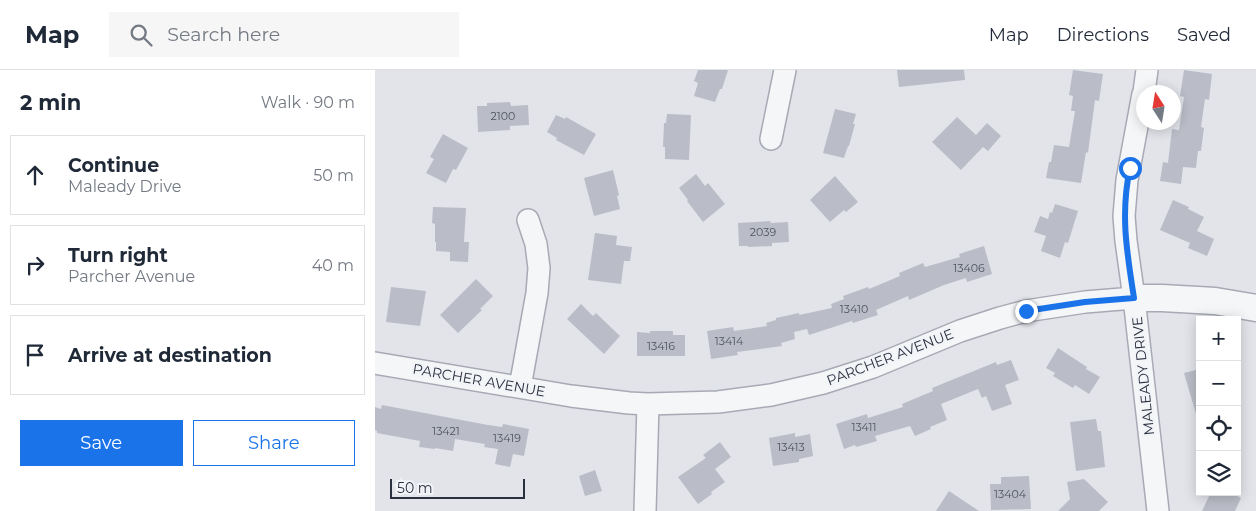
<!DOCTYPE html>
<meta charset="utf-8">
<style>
:root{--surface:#fff;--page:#f6f6f7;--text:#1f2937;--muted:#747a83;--line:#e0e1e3;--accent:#1a73e8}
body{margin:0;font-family:Montserrat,sans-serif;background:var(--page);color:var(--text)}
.controls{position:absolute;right:15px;bottom:15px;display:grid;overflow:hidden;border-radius:0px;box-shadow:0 2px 12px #0003}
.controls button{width:45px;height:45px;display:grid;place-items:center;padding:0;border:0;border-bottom:1px solid var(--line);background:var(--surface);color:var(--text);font:25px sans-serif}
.compass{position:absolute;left:761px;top:15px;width:45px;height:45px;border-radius:50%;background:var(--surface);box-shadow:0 2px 12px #0003;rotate:348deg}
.scale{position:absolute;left:15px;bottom:12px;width:135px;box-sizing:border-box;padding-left:5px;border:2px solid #2b3041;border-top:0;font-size:14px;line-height:18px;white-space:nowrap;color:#2b3041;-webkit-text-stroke:4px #f2f4f7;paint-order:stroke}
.stop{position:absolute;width:15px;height:15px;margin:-11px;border:4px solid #1a73e8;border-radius:50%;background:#fff}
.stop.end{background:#1a73e8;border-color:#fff;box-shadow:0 1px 5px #0008}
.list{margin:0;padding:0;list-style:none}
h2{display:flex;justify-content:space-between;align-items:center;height:65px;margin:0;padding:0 20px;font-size:21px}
h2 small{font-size:16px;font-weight:400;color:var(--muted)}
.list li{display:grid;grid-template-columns:32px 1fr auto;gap:15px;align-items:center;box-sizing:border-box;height:80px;margin:0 10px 10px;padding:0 10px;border:1px solid var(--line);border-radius:0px}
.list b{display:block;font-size:19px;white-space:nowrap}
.list p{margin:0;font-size:16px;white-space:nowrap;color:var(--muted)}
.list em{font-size:16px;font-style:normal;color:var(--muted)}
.actions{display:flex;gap:10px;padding:15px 20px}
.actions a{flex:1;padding:11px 0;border:1px solid var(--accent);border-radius:0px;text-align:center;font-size:18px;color:var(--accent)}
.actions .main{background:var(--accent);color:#fff}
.icon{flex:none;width:28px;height:28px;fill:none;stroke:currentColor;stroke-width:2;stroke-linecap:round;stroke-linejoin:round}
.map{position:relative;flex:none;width:881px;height:441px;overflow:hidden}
header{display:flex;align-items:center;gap:30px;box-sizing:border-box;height:70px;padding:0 25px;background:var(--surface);border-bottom:1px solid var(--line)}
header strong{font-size:24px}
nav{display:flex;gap:28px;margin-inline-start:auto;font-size:18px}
.search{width:350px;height:45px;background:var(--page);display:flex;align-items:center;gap:12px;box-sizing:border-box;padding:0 18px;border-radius:0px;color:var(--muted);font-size:19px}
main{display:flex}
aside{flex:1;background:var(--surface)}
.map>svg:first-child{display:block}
</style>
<header>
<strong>Map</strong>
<div class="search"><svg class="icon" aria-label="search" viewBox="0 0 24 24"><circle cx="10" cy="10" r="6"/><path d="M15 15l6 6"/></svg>Search here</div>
<nav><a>Map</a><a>Directions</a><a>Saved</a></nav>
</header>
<main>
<aside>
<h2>2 min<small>Walk · 90 m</small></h2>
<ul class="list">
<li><svg class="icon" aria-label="ahead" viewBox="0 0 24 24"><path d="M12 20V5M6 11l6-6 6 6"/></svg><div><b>Continue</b><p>Maleady Drive</p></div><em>50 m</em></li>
<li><svg class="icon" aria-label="right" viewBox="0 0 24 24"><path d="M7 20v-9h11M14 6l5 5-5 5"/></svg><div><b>Turn right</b><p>Parcher Avenue</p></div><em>40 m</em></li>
<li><svg class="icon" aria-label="arrive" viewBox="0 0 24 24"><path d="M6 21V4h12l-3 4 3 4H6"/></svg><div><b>Arrive at destination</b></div></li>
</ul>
<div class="actions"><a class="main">Save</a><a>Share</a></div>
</aside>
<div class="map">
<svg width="881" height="441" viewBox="0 0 881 441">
<rect width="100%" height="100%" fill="#e2e4ea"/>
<path fill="#babdc7" d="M323,0h30l-6,19h-2l-5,13 -21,-6 4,-13 -4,-2z
M522,0h67l1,10 -66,7z
M698,0l30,4 -4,27 -4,-1 -7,53 -2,-1 -5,31 -35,-5 3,-16h2l3,-17 15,2 6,-36h-4l2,-15 -4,-1z
M809,0l28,4 -3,26 -4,-1 -4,28 3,1 -3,23h-3l-2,17 -13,-1 -2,17 -21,-3 3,-19 5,1 4,-34 7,1 5,-33 -4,-1z
M135,32l1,4 17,-1 1,20 -19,1v4l-32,2 -1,-26h10v-3z
M460,39l21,5 -3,10h2l-6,22h-1l-4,12 -21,-5z
M292,44l24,1 -2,45 -24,-1v-12h-2l1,-24h2z
M181,45l9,4 1,-2 30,17 -12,21 -28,-15 1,-2 -10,-6z
M582,47l19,18 11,-12 14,13 -13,15 -5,-4 -22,23 -29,-28z
M68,64l25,14 -12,22 -3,-1 -7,14 -20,-10 8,-14 -4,-2z
M238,100l6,25 -2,1 3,13 -26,7 -10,-38z
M321,104l9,12 3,-3 17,21 -22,18 -16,-21 1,-1 -9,-12z
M460,106l23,26 -12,10 -2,-2 -14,12 -20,-22z
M798,130l16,7 -1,2 16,8 -7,14 17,8 -7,17 -19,-8 2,-5 -30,-13z
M680,134l23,7 -10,32 -3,-1 -5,16 -19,-7 5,-15 -12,-4 6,-16 8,3 2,-7 2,1z
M58,137l33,1 -2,34h5l-1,20 -18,-1v-9l-14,-1v-9h-1v-18l-3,-1z
M396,151l-1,2 18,-1 1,20 -17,1v3l-24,1v-1h-9l-1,-23z
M220,163l22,3 -1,9 16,2 -2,14h-6l-3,23 -33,-4z
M609,176l8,28 -25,8 -1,-4 -22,7 -35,15 -1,-4 -32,14 2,5 -25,8 -1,-2 -43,14 -2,-6 -13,3 1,7 -14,4 1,3 -45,6 1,3 -27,4 -4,-28 26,-4 1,4 33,-5 -1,-3 10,-3v-2l23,-5v2l33,-7 -1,-4 13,-5 -1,-3 25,-9 1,2 31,-13 -1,-3 24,-10 2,4 35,-10 -1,-3z
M101,209l17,17 -13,13 2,1 -24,23 -18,-18z
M16,217l35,4 -6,35 -34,-4z
M206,234l12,12 3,-3 24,23 -16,18 -37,-35z
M275,261h23v4h12v21h-48v-24l13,1z
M683,278l29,19 -1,2 14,8 -11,17 -14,-9 -2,3 -20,-12 2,-3 -9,-5z
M636,290l8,20 -14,5 7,19 -20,7 -6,-15 -4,2 -4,-9 -37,15 6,16 -17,7 1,2 -16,7 -5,-10 -35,10 2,5 -21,6 -1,-2 -11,4 -8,-25 31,-10 1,4 35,-11 -1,-3 31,-13 -1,-3 64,-26 1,3z
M825,299v45h-4l-12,-41z
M7,335l106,20 14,2 1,-3 26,5 -5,27 -11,-2 -3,13 -15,-3 3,-15 -14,-2 1,-3 -30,-5 -2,12 -18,-3v1l-16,-2 1,-6 -43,-8v-2l-2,-1v-23l6,2z
M721,349l2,12h3l4,36 -29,4 -6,-49z
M420,363v4l15,-3 3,22 -14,3v3l-26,4 -4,-28z
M345,372l11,15 -16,12 10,13 -14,10 1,2 -14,10 -20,-27 28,-19 -3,-3z
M220,400l7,21 -17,5 -6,-20z
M654,406l2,33 -40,1 -1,-26h11v-7z
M709,409l24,23 -9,9h-41l12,-12 -3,-17z
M574,421l30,20h-43z
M836,422h20l10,6 -6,13h-33z"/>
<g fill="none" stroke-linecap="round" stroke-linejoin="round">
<g stroke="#a7aab4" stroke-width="24">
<path id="minor" d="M769,22l3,-22
M768,24l-16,86 -3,36 2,25 8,57 24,213
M396,69l14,-69
M0,293l196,33 58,7 19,1 70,-2 53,-7 52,-12 50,-16 87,-36 40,-13 26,-7 59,-9 49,-4
M145,317l17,-94 2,-25 -3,-24 -8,-24
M270,441l3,-107"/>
</g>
<g stroke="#a7aab4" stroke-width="29">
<path id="tertiary" d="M759,228h28l53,3 41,7"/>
</g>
<use href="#minor" stroke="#f5f6f8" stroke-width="21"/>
<use href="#tertiary" stroke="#f5f6f8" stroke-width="26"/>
</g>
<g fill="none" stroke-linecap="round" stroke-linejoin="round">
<path stroke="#1a73e8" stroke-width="6" d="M651,241l59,-9 49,-4c-7,-45 -14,-84 -4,-130"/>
</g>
<g text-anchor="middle" stroke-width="5" stroke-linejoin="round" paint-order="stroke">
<g font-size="11" fill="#4f5362">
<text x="128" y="50">2100</text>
<text x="388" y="166">2039</text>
<text x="594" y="202">13406</text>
<text x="479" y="243">13410</text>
<text x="354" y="275">13414</text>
<text x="286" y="280">13416</text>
<text x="489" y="361">13411</text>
<text x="71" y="365">13421</text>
<text x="132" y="372">13419</text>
<text x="416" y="381">13413</text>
<text x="635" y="428">13404</text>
</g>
<g font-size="14" fill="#2b3041" stroke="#f2f4f7">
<text transform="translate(515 287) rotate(-21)" y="5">PARCHER AVENUE</text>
<text transform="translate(768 306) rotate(-96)" y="5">MALEADY DRIVE</text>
<text transform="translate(104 310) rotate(10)" y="5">PARCHER AVENUE</text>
</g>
</g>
</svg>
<div class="controls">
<button>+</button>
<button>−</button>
<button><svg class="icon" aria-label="locate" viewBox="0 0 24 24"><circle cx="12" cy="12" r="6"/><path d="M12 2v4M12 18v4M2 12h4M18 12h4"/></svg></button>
<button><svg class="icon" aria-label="layers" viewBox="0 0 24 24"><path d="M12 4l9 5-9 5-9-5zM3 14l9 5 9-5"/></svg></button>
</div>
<svg class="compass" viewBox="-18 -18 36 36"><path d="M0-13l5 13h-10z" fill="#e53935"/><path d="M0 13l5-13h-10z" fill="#747a83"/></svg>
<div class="scale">50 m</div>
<div class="stop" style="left:755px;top:98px"></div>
<div class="stop end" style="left:651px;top:241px"></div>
</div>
</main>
